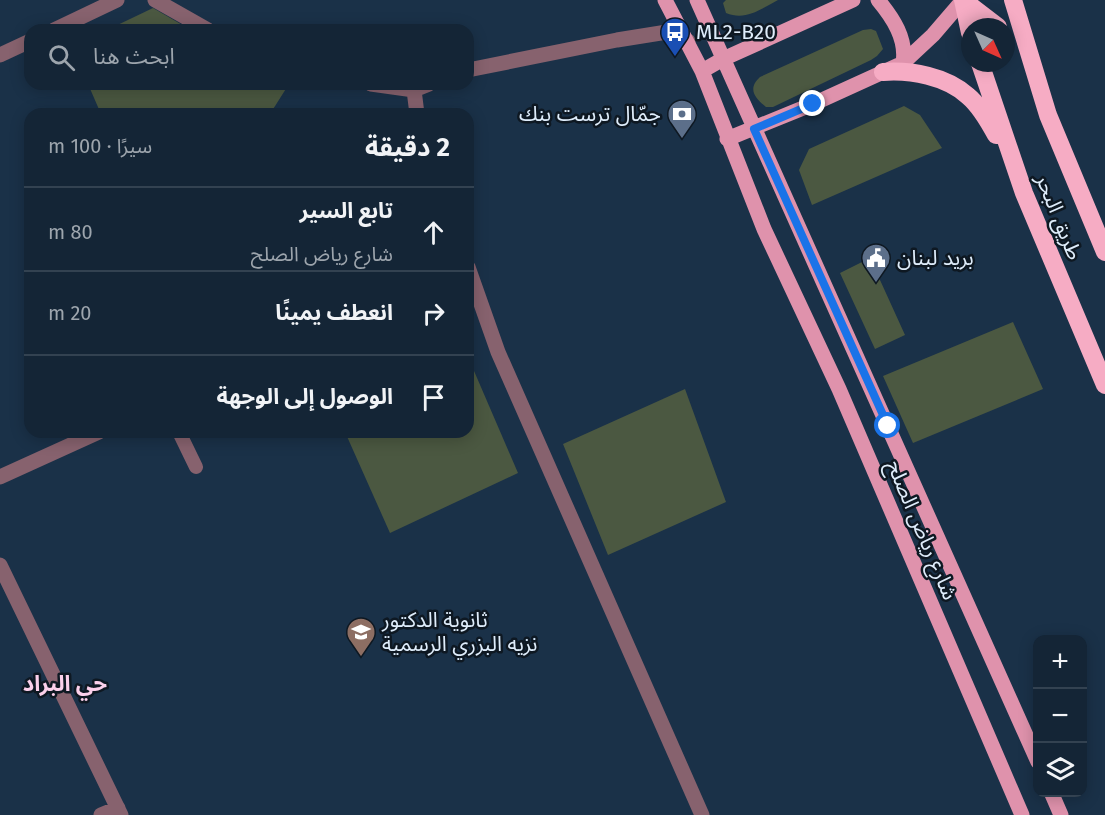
<!DOCTYPE html>
<html lang="ar">
<meta charset="utf-8">
<style>
:root{--surface:#142536;--page:#1d2d3e;--text:#f1f3f6;--muted:#9da5ad;--line:#334251}
body{margin:0;font-family:"Fira Sans","Noto Sans Arabic",sans-serif;background:var(--page);color:var(--text);direction:rtl}
.controls{position:absolute;right:18px;bottom:18px;display:grid;overflow:hidden;border-radius:12px;box-shadow:0 3px 15px #0003}
.controls button{width:54px;height:54px;display:grid;place-items:center;padding:0;border:0;border-bottom:2px solid var(--line);background:var(--surface);color:var(--text);font:30px sans-serif}
.compass{position:absolute;left:961px;top:18px;width:54px;height:54px;border-radius:50%;background:var(--surface);box-shadow:0 3px 15px #0003;rotate:135deg}
.stop{position:absolute;width:18px;height:18px;margin:-14px;border:4px solid #1a73e8;border-radius:50%;background:#fff}
.stop.end{background:#1a73e8;border-color:#fff;box-shadow:0 2px 6px #0008}
.list{margin:0;padding:0;list-style:none}
h2{display:flex;justify-content:space-between;align-items:center;height:78px;margin:0;padding:0 24px;font-size:26px}
h2 small{font-size:20px;font-weight:400;color:var(--muted)}
.list li{display:grid;grid-template-columns:39px 1fr auto;gap:18px;align-items:center;box-sizing:border-box;height:84px;padding:0 24px;border-top:2px solid var(--line)}
.list b{display:block;font-size:22px;white-space:nowrap}
.list p{margin:0;font-size:20px;white-space:nowrap;color:var(--muted)}
.list em{font-size:20px;font-style:normal;color:var(--muted)}
.icon{flex:none;width:33px;height:33px;fill:none;stroke:currentColor;stroke-width:2;stroke-linecap:round;stroke-linejoin:round}
.map{position:relative;flex:none;width:1105px;height:815px;overflow:hidden;direction:ltr}
.search{position:absolute;background:var(--surface);box-shadow:0 3px 15px #0003;left:24px;top:24px;width:450px;height:66px;display:flex;align-items:center;gap:15px;box-sizing:border-box;padding:0 21px;border-radius:18px;color:var(--muted);font-size:22px}
.panel{position:absolute;background:var(--surface);box-shadow:0 3px 15px #0003;left:24px;top:108px;width:450px;height:330px;border-radius:18px;direction:rtl}
.map>svg:first-child{display:block}
</style>
<div class="map">
<svg width="1105" height="815" viewBox="0 0 1105 815">
<rect width="100%" height="100%" fill="#1a3148"/>
<path fill="#4b5841" d="M726,0h52c-17,9 -32,21 -52,13l-3,-10z
M153,8l38,22h-84z
M871,29l5,2 7,18 -6,7 -6,4 -98,47h-7c-11,-9 -19,-18 -6,-30l103,-47z
M88,84h201l-19,30h-169z
M904,106l16,9 22,33 -130,57 -13,-35 10,-21z
M870,258l35,77 -30,14 -35,-76z
M1013,322l30,67 -130,54 -30,-67z
M468,357l50,116 -128,60 -45,-101h123z
M685,389l41,113 -118,53 -45,-111z"/>
<g fill="none" stroke-linecap="round" stroke-linejoin="round">
<path stroke="#87626e" stroke-width="14" d="M179,432l17,35"/>
<path stroke="#87626e" stroke-width="15" d="M155,0l53,30
M54,30l63,-30
M0,55l30,-14
M468,70l149,-30 50,-8 21,9
M371,84l43,6 15,-6
M414,90l3,24
M468,267l30,85 204,463
M0,477l99,-45
M0,565l121,250
M101,815l17,-7"/>
<path stroke="#df92ac" stroke-width="15" d="M665,0l37,71 62,158 75,160 183,426
M697,0c112,255 229,507 341,762
M878,0c15,18 29,39 25,63
M702,71l21,-12 130,-59
M727,139l86,-35 90,-41 30,-28 30,-35
M1051,792l10,23"/>
<path stroke="#f6acc4" stroke-width="18" d="M963,0l35,27
M963,0l7,33
M1013,0l35,115 57,137
M980,63l44,130 81,192
M883,72c28,-2 63,4 85,24 12,10 21,26 28,39"/>
</g>
<g fill="none" stroke-linecap="round" stroke-linejoin="round">
<path stroke="#1a73e8" stroke-width="8" d="M813,104l-59,25 134,297"/>
</g>
<defs>
<g id="bus-pin" transform="scale(1.5)"><path d="M0 17L-7.5 6A9.5 9.5 0 1 1 7.5 6Z" fill="#1a4fb4" stroke="#0e1822"/><path d="M-5-6H5V4H4V6H2V4H-2V6H-4V4H-5ZM-3.5-4V0h7V-4ZM-3.5 1.2v1.5H-2V1.2ZM2 1.2v1.5H3.5V1.2Z" fill="#fff"/></g>
<g id="bank-pin" transform="scale(1.5)"><path d="M0 17L-7.5 6A9.5 9.5 0 1 1 7.5 6Z" fill="#5c6f8a" stroke="#0e1822"/><path d="M-6-4H6V4H-6ZM0-2.3a2.3 2.3 0 1 0 0 4.6a2.3 2.3 0 1 0 0-4.6Z" fill="#fff"/></g>
<g id="civic-pin" transform="scale(1.5)"><path d="M0 17L-7.5 6A9.5 9.5 0 1 1 7.5 6Z" fill="#5c6f8a" stroke="#0e1822"/><path d="M-.6-6.5H3V-4.5H.6V-3L4-1V1h2V6H-6V1h2V-1L-.6-3ZM-1.2 2.5V6h2.4V2.5Z" fill="#fff"/></g>
<g id="school-pin" transform="scale(1.5)"><path d="M0 17L-7.5 6A9.5 9.5 0 1 1 7.5 6Z" fill="#8d6e63" stroke="#0e1822"/><path d="M0-5L7-2L0 1L-7-2ZM-4 1L0 2.5L4 1V4Q0 6-4 4Z" fill="#fff"/></g>
</defs>
<g fill-rule="evenodd">
<use href="#bus-pin" x="675" y="32"/>
<use href="#bank-pin" x="682" y="114"/>
<use href="#civic-pin" x="876" y="258"/>
<use href="#school-pin" x="361" y="632"/>
</g>
<g text-anchor="middle" stroke-width="5" stroke-linejoin="round" paint-order="stroke">
<g font-size="21" fill="#dfedfb" stroke="#0e1822" text-anchor="start">
<text x="696" y="39">ML2-B20</text>
<text x="661" y="121" text-anchor="end">جمّال ترست بنك</text>
<text x="897" y="265">بريد لبنان</text>
<text x="382" y="627">ثانوية الدكتور<tspan x="382" dy="24">نزيه البزري الرسمية</tspan></text>
</g>
<g font-size="21" fill="#dfedfb" stroke="#0e1822">
<text transform="translate(1059 217) rotate(68)" y="7">طريق البحر</text>
<text transform="translate(922 530) rotate(67)" y="7">شارع رياض الصلح</text>
</g>
<g font-size="22" font-weight="bold" fill="#fbd0eb" stroke="#0e1822">
<text x="65" y="691">حي البراد</text>
</g>
</g>
</svg>
<div class="controls">
<button>+</button>
<button>−</button>
<button><svg class="icon" aria-label="layers" viewBox="0 0 24 24"><path d="M12 4l9 5-9 5-9-5zM3 14l9 5 9-5"/></svg></button>
</div>
<svg class="compass" viewBox="-18 -18 36 36"><path d="M0-13l5 13h-10z" fill="#e53935"/><path d="M0 13l5-13h-10z" fill="#9da5ad"/></svg>
<div class="stop" style="left:888px;top:426px"></div>
<div class="stop end" style="left:813px;top:104px"></div>
<div class="search"><svg class="icon" aria-label="search" viewBox="0 0 24 24"><circle cx="10" cy="10" r="6"/><path d="M15 15l6 6"/></svg>ابحث هنا</div>
<section class="panel">
<h2>2 دقيقة<small>سيرًا · 100 m</small></h2>
<ul class="list">
<li><svg class="icon" aria-label="ahead" viewBox="0 0 24 24"><path d="M12 20V5M6 11l6-6 6 6"/></svg><div><b>تابع السير</b><p>شارع رياض الصلح</p></div><em>80 m</em></li>
<li><svg class="icon" aria-label="right" viewBox="0 0 24 24"><path d="M7 20v-9h11M14 6l5 5-5 5"/></svg><div><b>انعطف يمينًا</b></div><em>20 m</em></li>
<li><svg class="icon" aria-label="arrive" viewBox="0 0 24 24"><path d="M6 21V4h12l-3 4 3 4H6"/></svg><div><b>الوصول إلى الوجهة</b></div></li>
</ul>
</section>
</div>
